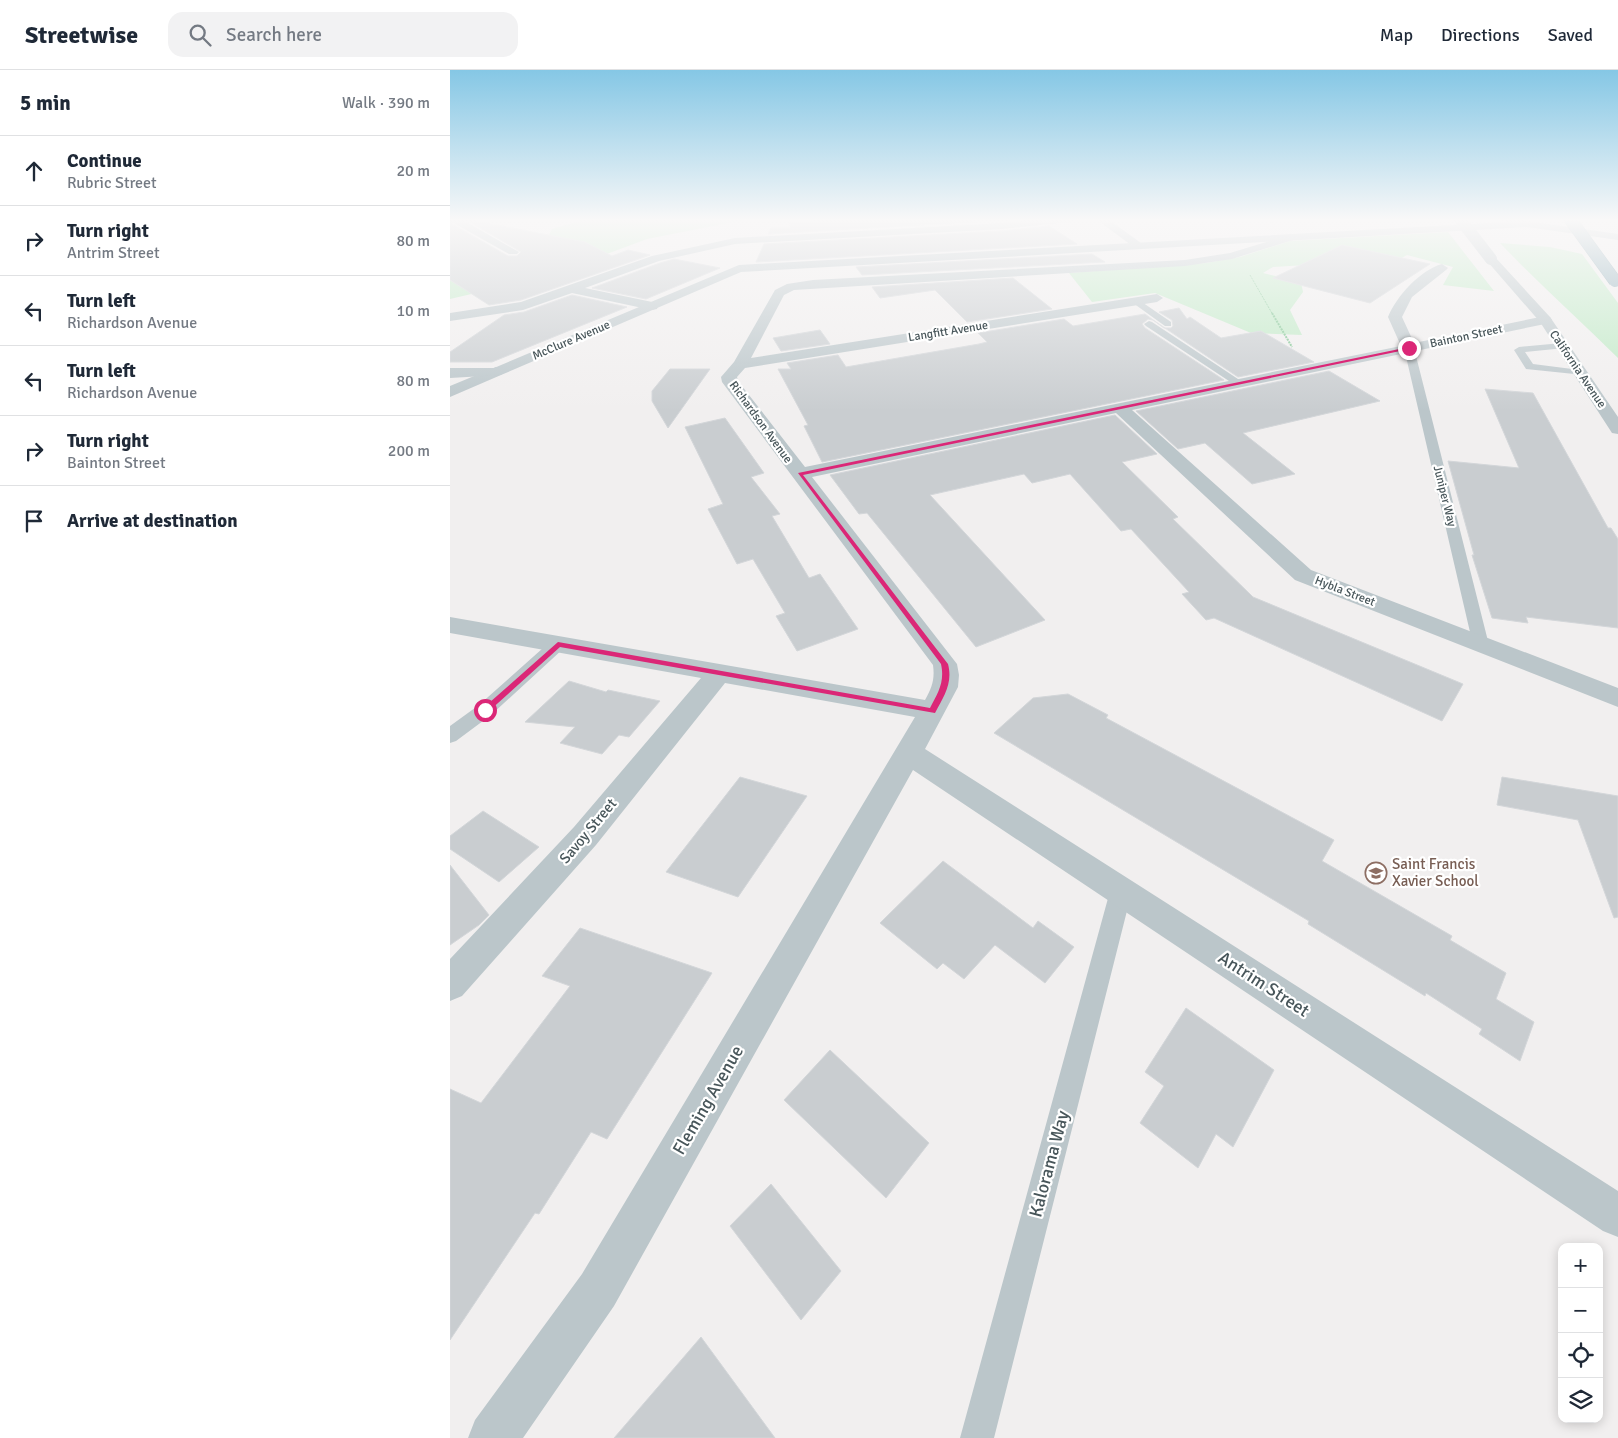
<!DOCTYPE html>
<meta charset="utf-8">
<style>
:root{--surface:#fff;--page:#f2f2f3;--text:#1f2937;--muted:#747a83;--line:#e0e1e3}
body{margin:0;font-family:Signika,sans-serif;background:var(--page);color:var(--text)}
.controls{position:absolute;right:15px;bottom:15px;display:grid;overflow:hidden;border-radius:10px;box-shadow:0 2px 12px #0003}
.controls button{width:45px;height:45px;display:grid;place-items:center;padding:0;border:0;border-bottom:1px solid var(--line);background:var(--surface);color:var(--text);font:25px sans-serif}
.stop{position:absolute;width:15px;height:15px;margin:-11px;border:4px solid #db2777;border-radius:50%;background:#fff}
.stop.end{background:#db2777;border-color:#fff;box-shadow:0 1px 5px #0008}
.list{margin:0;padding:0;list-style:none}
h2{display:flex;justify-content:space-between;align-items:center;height:65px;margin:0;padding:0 20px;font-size:21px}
h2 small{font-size:16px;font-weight:400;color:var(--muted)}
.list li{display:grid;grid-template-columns:32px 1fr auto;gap:15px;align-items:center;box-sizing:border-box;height:70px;padding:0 20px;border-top:1px solid var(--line)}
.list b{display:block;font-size:19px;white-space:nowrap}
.list p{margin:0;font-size:16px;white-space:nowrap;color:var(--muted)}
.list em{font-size:16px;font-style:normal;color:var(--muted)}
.icon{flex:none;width:28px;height:28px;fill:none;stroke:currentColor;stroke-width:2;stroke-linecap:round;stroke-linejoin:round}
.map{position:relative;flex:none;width:1168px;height:1368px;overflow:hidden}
header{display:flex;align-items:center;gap:30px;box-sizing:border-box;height:70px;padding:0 25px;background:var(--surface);border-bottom:1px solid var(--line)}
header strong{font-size:24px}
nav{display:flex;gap:28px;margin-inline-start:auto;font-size:18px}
.search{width:350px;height:45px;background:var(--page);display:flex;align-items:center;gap:12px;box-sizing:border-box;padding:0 18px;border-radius:15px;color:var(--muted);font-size:19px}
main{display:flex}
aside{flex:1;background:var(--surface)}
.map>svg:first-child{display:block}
</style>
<header>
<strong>Streetwise</strong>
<div class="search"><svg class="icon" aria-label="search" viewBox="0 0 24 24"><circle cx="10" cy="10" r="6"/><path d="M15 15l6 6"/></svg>Search here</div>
<nav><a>Map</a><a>Directions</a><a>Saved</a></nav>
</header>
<main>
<aside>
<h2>5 min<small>Walk · 390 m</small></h2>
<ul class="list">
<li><svg class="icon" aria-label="ahead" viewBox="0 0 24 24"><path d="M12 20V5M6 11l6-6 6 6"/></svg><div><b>Continue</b><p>Rubric Street</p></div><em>20 m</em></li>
<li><svg class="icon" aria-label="right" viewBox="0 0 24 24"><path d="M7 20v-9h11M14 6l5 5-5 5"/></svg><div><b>Turn right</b><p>Antrim Street</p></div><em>80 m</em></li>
<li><svg class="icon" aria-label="left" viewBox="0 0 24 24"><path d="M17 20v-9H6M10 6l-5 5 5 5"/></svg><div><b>Turn left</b><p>Richardson Avenue</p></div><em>10 m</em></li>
<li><svg class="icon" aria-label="left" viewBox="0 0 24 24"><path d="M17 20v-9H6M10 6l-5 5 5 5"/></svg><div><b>Turn left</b><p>Richardson Avenue</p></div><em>80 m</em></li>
<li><svg class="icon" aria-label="right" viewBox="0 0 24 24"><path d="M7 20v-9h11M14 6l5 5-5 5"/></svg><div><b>Turn right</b><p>Bainton Street</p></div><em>200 m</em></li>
<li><svg class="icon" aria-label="arrive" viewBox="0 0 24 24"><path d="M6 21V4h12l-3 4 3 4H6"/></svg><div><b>Arrive at destination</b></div></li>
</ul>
</aside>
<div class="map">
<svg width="1168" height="1368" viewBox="0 0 1168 1368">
<rect width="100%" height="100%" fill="#f1efef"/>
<path fill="#c1eac7" d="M136,149h162l-101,20 -86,32 -34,10 -77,18v-27l71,-12 44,-15 -16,-10 3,-6z
M998,162l46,59 -51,-6 10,-18 -46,-12 -30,17 -54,-8 -50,3 -10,6 38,9 2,10 -13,18 12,25 -51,-2 -96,-40 -63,9 -23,-29 137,-10 34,-6 50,-16z
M1050,173l50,4 32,7 36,49v55c-39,-39 -80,-75 -118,-115z"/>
<path fill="#c9cdd0" stroke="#d3d6d9" d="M15,149l120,23 27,14 16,-6 22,5 -129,45 -32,5 -39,-25v-57l58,33h9l4,-4z
M397,149h174l-253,15 3,-6h19v-5z
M599,156l28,18 -321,18 8,-18 238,-13z
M892,175l88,19 -60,39 -97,-25z
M642,184l13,8 -243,13 -6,-8z
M224,189l46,9 -74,31 -54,-11 68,-25z
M563,208l39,31 -85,13 -32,-32 -55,8 -8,-11z
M122,225l55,12 -135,55h-42v-10l54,-37 20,-3z
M729,238l8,11 3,-2 31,21 40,-7 53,31 -76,15 -85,-57 -5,-1 -6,5 3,4 79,52 -402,82 -18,-36 4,-1 -30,-56h13l-4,-6 51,-8 8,12 133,-23 8,-2 -9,-9 86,-14 9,7 72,-12 19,14h7l2,-2 -1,-6 -13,-8z
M370,260l10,14 -49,7 -8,-13z
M220,299h40l-42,59 -16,-27v-10z
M879,301l51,30 -137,32 52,41 -43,10 -47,-41 -27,6 -42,-38z
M1035,319l48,4 75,135h3l7,11v89l-92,-11 2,6 -36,-5 -20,-63h2l-26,-94 71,7z
M665,345l42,39 -35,8 56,55 -5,2 80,78 210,87 -21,37 -228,-103 -8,2 -24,-26 7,-2 -58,-63 -10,2 -51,-57 -38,9 -8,-9 -94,21 115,125 -69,27 -109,-134 -8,1 -29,-39z
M275,348l39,55 -13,4 29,37 -8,2 37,62 11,-4 38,55 -61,22 -21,-35 9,-3 -32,-54 -16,5 -29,-55 15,-5 -38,-77z
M119,611l37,11 2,-2 52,11 -31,36 -10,-2 -17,19 -42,-11 15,-16 -50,-5z
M618,624l40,21 -2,3 228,122 -12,21 130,75 -2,4 56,33 -10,26 38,23 -14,39 -41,-27 3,-5 -56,-36 -1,3 -117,-72 1,-3 -315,-188 39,-35z
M290,707l67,19 -69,101 -72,-25z
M1052,707l116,19v121l-4,1 -36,-98 -81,-15z
M33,741l56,36 -40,35 -49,-33v-13z
M493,791l90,67 5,-7 36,26 -29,36 -50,-38 -31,34 -21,-16 -6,6 -57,-46z
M0,795l39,50 -10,10 -29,20z
M130,858l132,45 -105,166 -16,-7 -52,82 -4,-1 -85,127v-251l31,14 89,-117 -28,-10z
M736,938l88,62 -41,77 -17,-13 -18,34 -58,-45 24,-37 -19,-14z
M380,980l99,93 -43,55 -102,-98z
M321,1114l70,87 -40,49 -71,-94z
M251,1267l74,101h-161z"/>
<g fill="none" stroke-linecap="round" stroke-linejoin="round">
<path stroke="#7dc590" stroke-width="1" stroke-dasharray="2 1" stroke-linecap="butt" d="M800,205l23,40"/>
<path stroke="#7dc590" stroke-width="2" stroke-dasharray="2 1" stroke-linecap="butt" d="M822,243l20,34"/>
<path fill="#bbc6ca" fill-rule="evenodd" d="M686,228l35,24v4h-6l-32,-23 -1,-2z
M699,251l3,1 92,61 -1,2h-8l-89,-59 -2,-2z
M1112,273l5,3 -2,2 -40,4 8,12 47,6 4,1 1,2 -1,2 -58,-6 -12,-19 5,-3z
M959,275l5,3 75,297 -2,4 -6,1 -6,-1 -2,-4 -69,-297z
M108,569l6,1 2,4 -2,4 -73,67 -35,26 -6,2v-17l29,-21 73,-65z
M671,811l8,3 3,7 -138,547h-34l150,-547 3,-7z"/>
<path fill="#bbc6ca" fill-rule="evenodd" d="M0,149h11l58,33 -2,2h-8l-59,-33z
M589,149h36l-5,3 -68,7 -267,15 -76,17 -74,27 72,15 1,3 -1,3 -5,1 -80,-17 -49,17 -73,11v-8l71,-11 131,-46 83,-18 267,-15z
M646,149h12l37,27 -2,2h-8z
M1051,149h18l12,3 1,2 -5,3 -25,-6z
M842,164l5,3 -1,2 -64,20 -47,7 -391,24 -10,5 -33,63 406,-64 6,4 -6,4 -412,66 -8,9 1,4 67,86 596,-121 -13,-29c8,-20 32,-47 54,-53l6,4 -2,2 -34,27 -10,20 12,26 131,-27 5,1 2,3 -2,3 -5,1 -413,86 179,160 307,118v19l-323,-127 -179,-167 -304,64 145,187 2,11 -1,12 -33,62 693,442v46l-15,-6 -690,-461 -299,536 -91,132h-55l7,-18 107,-146 333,-557 -190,-34 -129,162 -134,151 -12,5v-42l124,-132 127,-149 -251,-45v-16l475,83c7,-12 10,-21 8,-35l-211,-283 -1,-5 13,-15 41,-72 12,-6 26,-4 372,-20 45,-7z
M46,297l5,2 3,3 -3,3 -51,22v-11z"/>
<path fill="#bbc6ca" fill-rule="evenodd" d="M1077,151l91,13v6l-91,-13 -786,45 -240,103 -51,3v-10h44l245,-103z
M1041,186l4,1 55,60 68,100v17l-6,-1 -72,-111 -53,-61 -2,-2 2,-2z"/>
<g stroke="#7697a4" stroke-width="13" stroke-linecap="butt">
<path id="motorway-bridge" d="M1120,149l45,62"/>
</g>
<path stroke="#bbc6ca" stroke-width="12" d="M1010,149l31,40"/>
<use href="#motorway-bridge" stroke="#8bacb8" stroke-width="12"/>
</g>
<linearGradient id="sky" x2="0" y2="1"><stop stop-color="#85c7e5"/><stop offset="0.44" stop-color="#f9f8f8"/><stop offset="1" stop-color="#f9f8f8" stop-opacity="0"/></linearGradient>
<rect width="1168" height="341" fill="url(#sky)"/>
<path fill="#db2777" d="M959,277l1,2 -607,126 145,189c5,19 -4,32 -13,49l-375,-66 -72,65h-6l-1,-2 77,-68 372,66c8,-15 15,-26 11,-44l-143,-191z"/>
<defs>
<g id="school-ring" transform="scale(1.125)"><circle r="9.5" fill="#fff" stroke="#8d6e63" stroke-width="1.5"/><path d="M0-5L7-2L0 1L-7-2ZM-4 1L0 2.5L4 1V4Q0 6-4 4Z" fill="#8d6e63"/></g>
</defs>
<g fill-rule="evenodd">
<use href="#school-ring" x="926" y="803"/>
</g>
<g text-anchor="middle" stroke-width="4.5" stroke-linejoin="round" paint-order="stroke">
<g font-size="12" fill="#48565a" stroke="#fff">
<text transform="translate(498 261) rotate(-9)" y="4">Langfitt Avenue</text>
<text transform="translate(1016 266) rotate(-12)" y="4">Bainton Street</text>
<text transform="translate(121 270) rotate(-23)" y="4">McClure Avenue</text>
<text transform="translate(1128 299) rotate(56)" y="4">California Avenue</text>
<text transform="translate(311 352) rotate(54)" y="4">Richardson Avenue</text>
<text transform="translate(995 426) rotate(76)" y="4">Juniper Way</text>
<text transform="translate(895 521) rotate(21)" y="4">Hybla Street</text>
</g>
<g font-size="15" fill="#48565a" stroke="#fff">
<text transform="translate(138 761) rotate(-50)" y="5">Savoy Street</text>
</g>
<g font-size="15" fill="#785e54" stroke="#fff" text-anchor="start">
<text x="942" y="799">Saint Francis<tspan x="942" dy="17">Xavier School</tspan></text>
</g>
<g font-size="18" fill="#48565a" stroke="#fff">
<text transform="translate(814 914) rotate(33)" y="6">Antrim Street</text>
<text transform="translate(258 1030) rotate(-60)" y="6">Fleming Avenue</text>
<text transform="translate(599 1094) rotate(-75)" y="6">Kalorama Way</text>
</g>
</g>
</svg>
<div class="controls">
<button>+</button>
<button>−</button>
<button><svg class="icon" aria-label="locate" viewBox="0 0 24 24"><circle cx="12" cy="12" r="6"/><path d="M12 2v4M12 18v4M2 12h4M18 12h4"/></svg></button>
<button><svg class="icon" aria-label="layers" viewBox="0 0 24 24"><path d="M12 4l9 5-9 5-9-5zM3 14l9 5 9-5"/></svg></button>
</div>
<div class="stop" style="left:35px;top:640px"></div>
<div class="stop end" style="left:959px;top:278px"></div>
</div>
</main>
